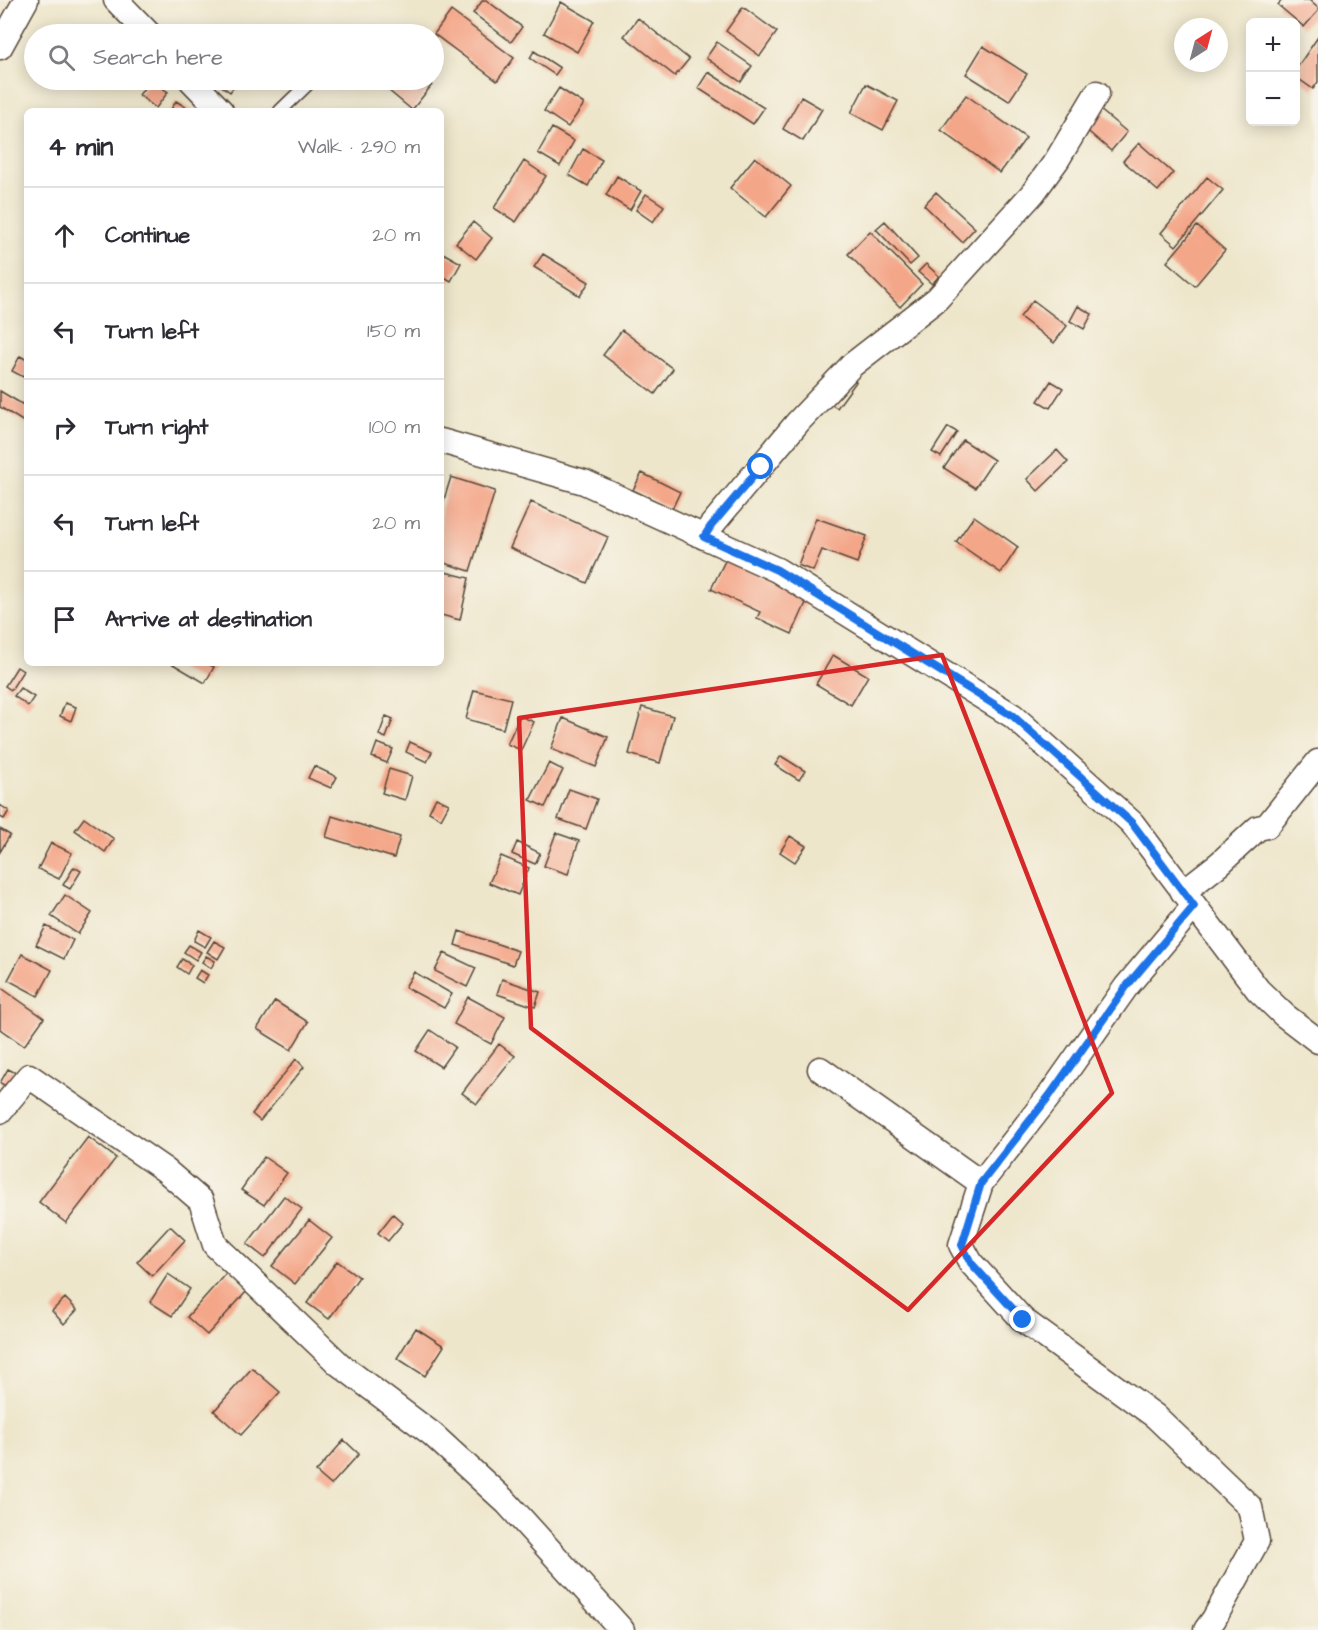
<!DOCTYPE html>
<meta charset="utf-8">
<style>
:root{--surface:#fff;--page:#f2f2f3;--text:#2b2b33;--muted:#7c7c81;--line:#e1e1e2}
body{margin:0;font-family:"Architects Daughter",sans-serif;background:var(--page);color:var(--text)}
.controls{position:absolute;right:18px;top:18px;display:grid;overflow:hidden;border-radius:9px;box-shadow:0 3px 15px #0003}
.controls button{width:54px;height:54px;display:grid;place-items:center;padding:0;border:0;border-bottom:2px solid var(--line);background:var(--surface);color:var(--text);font:30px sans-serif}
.compass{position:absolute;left:1174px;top:18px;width:54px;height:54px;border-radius:50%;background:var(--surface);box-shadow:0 3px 15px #0003;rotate:36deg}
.stop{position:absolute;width:18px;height:18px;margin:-14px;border:4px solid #1a73e8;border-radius:50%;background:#fff}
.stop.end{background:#1a73e8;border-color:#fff;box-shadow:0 2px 6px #0008}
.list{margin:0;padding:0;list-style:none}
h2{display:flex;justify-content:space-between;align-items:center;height:78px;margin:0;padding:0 24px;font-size:26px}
h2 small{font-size:20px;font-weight:400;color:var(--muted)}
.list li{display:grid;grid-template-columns:39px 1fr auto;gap:18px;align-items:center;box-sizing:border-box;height:96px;padding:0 24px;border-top:2px solid var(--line)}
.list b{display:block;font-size:22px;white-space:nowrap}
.list em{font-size:20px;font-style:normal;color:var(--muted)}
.icon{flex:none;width:33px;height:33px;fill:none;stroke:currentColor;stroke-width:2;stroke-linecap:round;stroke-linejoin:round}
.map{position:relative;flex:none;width:1318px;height:1630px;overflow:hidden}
.search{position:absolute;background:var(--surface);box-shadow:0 3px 15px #0003;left:24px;top:24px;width:420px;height:66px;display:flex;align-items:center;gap:15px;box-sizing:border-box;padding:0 21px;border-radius:33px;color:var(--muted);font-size:22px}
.panel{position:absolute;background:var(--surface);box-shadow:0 3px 15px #0003;left:24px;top:108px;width:420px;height:558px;border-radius:9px}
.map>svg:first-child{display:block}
</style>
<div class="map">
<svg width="1318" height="1630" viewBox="0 0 1318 1630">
<rect width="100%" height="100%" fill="#f7f3e8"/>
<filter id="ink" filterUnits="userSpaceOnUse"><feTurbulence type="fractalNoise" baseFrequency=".0167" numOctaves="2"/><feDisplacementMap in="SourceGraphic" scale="12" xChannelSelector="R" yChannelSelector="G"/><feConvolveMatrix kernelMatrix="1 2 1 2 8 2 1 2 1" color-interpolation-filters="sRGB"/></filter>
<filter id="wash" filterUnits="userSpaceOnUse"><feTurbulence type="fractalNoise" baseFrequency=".008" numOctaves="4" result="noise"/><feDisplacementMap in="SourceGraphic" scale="24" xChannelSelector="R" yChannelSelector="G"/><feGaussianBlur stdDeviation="1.35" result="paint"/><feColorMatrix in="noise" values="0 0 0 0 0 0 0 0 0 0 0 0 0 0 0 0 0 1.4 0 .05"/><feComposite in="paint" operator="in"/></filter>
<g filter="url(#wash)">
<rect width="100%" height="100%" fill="#eee6cb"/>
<g id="blocks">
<path fill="#f4a688" d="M483,0h3l36,27 -11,15 -38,-29z
M1282,0h27l9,8v3l-14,16 -26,-22z
M561,2l33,19 -17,31 -33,-19z
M743,7l34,25 -17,24 -34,-25z
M451,11l63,47 -17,23 -63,-47z
M638,18l51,41 -14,17 -51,-40z
M1318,37v45l-5,7 -17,-12v-8z
M717,42l35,24 -11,16 -35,-24z
M983,46l44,28 -18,27 -43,-27z
M534,51l26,17 -5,7 -25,-17z
M708,72l56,36 -11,16 -55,-36z
M150,80l18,12 -12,16 -17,-13z
M213,80h26l-9,12z
M376,80h49l7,5 -20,25z
M866,84l32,17 -15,29 -32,-17z
M559,88l25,16 -16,23 -24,-16z
M966,95l60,43 -26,35 -59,-43z
M801,97l21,12 -19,32 -20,-12z
M176,101l16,10h-22z
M1099,109l28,23 -16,19 -28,-24z
M552,128l22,13 -14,25 -22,-13z
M1139,143l34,30 -15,18 -35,-30z
M583,149l19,11 -14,26 -19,-11z
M755,157l36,29 -25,31 -36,-29z
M524,161l22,15 -30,46 -22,-14z
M617,176l24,15 -11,19 -24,-15z
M1207,177l16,13 -47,56 -15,-13z
M936,192l39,36 -13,14 -38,-37z
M646,194l18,12 -11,16 -17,-12z
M885,221l33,37 -8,7 -34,-36z
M473,222l19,16 -16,21 -20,-16z
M1197,226l28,24 -30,36 -28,-24z
M870,231l52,53 -22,23 -52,-53z
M441,252l20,11 -10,18 -10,-6z
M543,254l46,28 -9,14 -46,-29z
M926,264l13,12 -7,8 -14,-12z
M1033,300l34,26 -13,17 -34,-26z
M1078,306l14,8 -8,15 -14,-8z
M622,330l51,39 -18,25 -52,-39z
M20,356l7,4v19l-15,-8z
M850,377l6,5 -19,26 -7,-4z
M1051,381l12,7 -13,20 -12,-7z
M0,391l27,16v17l-27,-17z
M948,427l9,5 -16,25 -9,-5z
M963,440l31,20 -19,28 -31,-20z
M1057,450l11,12 -30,29 -11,-12z
M642,473l38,19 -8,17 -39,-19z
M451,477l44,14 -25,80 -29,-9v-53z
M531,502l77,35 -21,46 -77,-35z
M974,516l44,31 -17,26 -45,-31z
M816,518l51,18 -10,27 -35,-13 -9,21 -15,-6z
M726,559l48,23 36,12 -18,40 -35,-16 3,-6 -49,-23z
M441,571l28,7 -9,42 -19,-5z
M833,655l35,21 -17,29 -35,-21z
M171,663h36l7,4 -9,16z
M17,667l6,4 -12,19 -6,-4z
M20,688l14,9 -6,9 -14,-10z
M474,690l37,9 -8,30 -37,-10z
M65,703l11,4 -5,14 -11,-5z
M642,707l31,9 -13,47 -31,-9z
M386,716l7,3 -7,19 -7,-3z
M520,716l14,6 -13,28 -14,-6z
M563,718l45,19 -12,30 -45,-18z
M410,742l22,10 -5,10 -21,-10z
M377,743l16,6 -6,14 -15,-6z
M781,756l24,15 -6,9 -24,-15z
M549,763l14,7 -18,37 -15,-7z
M314,766l23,11 -6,11 -23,-10z
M389,769l23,7 -7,24 -23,-7z
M569,789l28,10 -11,30 -28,-10z
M436,798l13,6 -8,15 -12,-7z
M0,805l9,6 -5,8 -4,-2z
M332,816l68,21 -6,21 -68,-21z
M84,818l30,21 -9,13 -30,-22z
M0,829l10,6 -10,17z
M556,833l23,8 -11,33 -24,-8z
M790,836l16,10 -11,16 -15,-10z
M517,842l23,11 -5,11 -23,-10z
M51,843l21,10 -13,26 -21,-10z
M501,856l28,12 -11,27 -29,-12z
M74,867l7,4 -11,18 -7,-4z
M65,895l27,18 -14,21 -27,-18z
M46,926l27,14 -9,19 -28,-14z
M199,930l12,7 -6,10 -11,-6z
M459,931l59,20 -5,14 -58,-20z
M214,941l11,6 -7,12 -11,-7z
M189,945l12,7 -5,8 -12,-8z
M444,953l32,15 -9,19 -32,-16z
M22,954l30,16 -14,26 -30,-16z
M206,956l9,5 -4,7 -9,-6z
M182,959l10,6 -5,9 -10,-7z
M200,970l8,5 -5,8 -8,-5z
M414,972l38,22 -8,14 -39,-21z
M502,979l38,13 -5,15 -38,-13z
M0,987l44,31 -20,28 -24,-17z
M468,997l37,20 -14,27 -37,-20z
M275,1001l33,21 -17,28 -34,-21z
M430,1030l25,17 -14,20 -25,-16z
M499,1044l16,12 -38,48 -15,-11z
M296,1059l8,8 -44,54 -8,-7z
M8,1069l12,6 -8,14 -12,-6z
M88,1137l28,21 -50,65 -27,-21z
M264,1157l23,16 -23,32 -23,-15z
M284,1196l18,13 -37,49 -18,-14z
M393,1214l10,9 -15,18 -10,-8z
M309,1220l23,18 -37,46 -23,-18z
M170,1226l15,14 -33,36 -15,-14z
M337,1261l22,16 -30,42 -22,-16z
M227,1272l20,19 -40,44 -20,-18z
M168,1274l22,15 -18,27 -22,-14z
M65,1298l12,12 -13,14 -12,-13z
M416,1328l28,18 -19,30 -28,-18z
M252,1368l28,24 -39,43 -27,-24z
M344,1440l15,14 -28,31 -15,-13z"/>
</g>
</g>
<g filter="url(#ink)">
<use href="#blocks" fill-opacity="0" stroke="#564638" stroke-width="1.5"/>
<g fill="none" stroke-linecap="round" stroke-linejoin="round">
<g stroke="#564638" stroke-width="15">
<path id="lane" d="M280,111l32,-31"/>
</g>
<g stroke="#564638" stroke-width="27">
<path id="street" d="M116,0l33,34
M0,47l26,-47
M191,80l30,31
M441,441l143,41 193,88 236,146 119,107 126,167 26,25 34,26
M704,537l7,-11 87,-104 54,-57 85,-66 96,-106 24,-33 40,-67
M1183,892l36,-28 39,-36 9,-2 51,-64
M1194,906l-68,81 -76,108 -69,88 -20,62 10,18 52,57 132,96 95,91 7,34 -43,78 -8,11
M820,1069l161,114
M0,1111l29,-35 136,94 36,31 14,44 124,119 93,70 75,69 115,127"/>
</g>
<use href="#lane" stroke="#fff" stroke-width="12"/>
<use href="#street" stroke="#fff" stroke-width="24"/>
</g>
</g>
<g fill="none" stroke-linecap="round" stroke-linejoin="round" filter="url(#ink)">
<path stroke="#1a73e8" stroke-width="8" d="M761,467l-50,59 -7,11 73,33 236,146 119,107 62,83 -68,81 -76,108 -69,88 -19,62 9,18 52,57"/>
</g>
<path fill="none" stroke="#d62828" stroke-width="4.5" stroke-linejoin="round" d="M942,655l170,438 -204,217 -377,-282 -12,-310z"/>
</svg>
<div class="controls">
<button>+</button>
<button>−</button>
</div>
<svg class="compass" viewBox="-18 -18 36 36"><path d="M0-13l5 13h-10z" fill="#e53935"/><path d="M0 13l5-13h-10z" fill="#7c7c81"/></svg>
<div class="stop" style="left:761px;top:467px"></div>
<div class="stop end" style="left:1023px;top:1320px"></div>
<div class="search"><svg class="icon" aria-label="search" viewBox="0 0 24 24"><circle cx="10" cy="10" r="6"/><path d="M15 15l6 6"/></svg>Search here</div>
<section class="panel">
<h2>4 min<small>Walk · 290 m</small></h2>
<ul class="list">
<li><svg class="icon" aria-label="ahead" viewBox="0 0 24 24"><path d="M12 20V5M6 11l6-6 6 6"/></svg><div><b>Continue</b></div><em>20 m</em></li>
<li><svg class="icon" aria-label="left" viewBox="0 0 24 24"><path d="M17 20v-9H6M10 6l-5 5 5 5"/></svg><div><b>Turn left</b></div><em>150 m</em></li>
<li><svg class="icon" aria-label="right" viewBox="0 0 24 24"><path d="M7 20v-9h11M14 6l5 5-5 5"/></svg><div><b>Turn right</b></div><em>100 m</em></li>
<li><svg class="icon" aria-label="left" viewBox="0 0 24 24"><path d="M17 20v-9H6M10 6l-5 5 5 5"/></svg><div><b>Turn left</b></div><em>20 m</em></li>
<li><svg class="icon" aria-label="arrive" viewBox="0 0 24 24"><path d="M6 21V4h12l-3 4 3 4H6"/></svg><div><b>Arrive at destination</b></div></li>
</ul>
</section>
</div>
